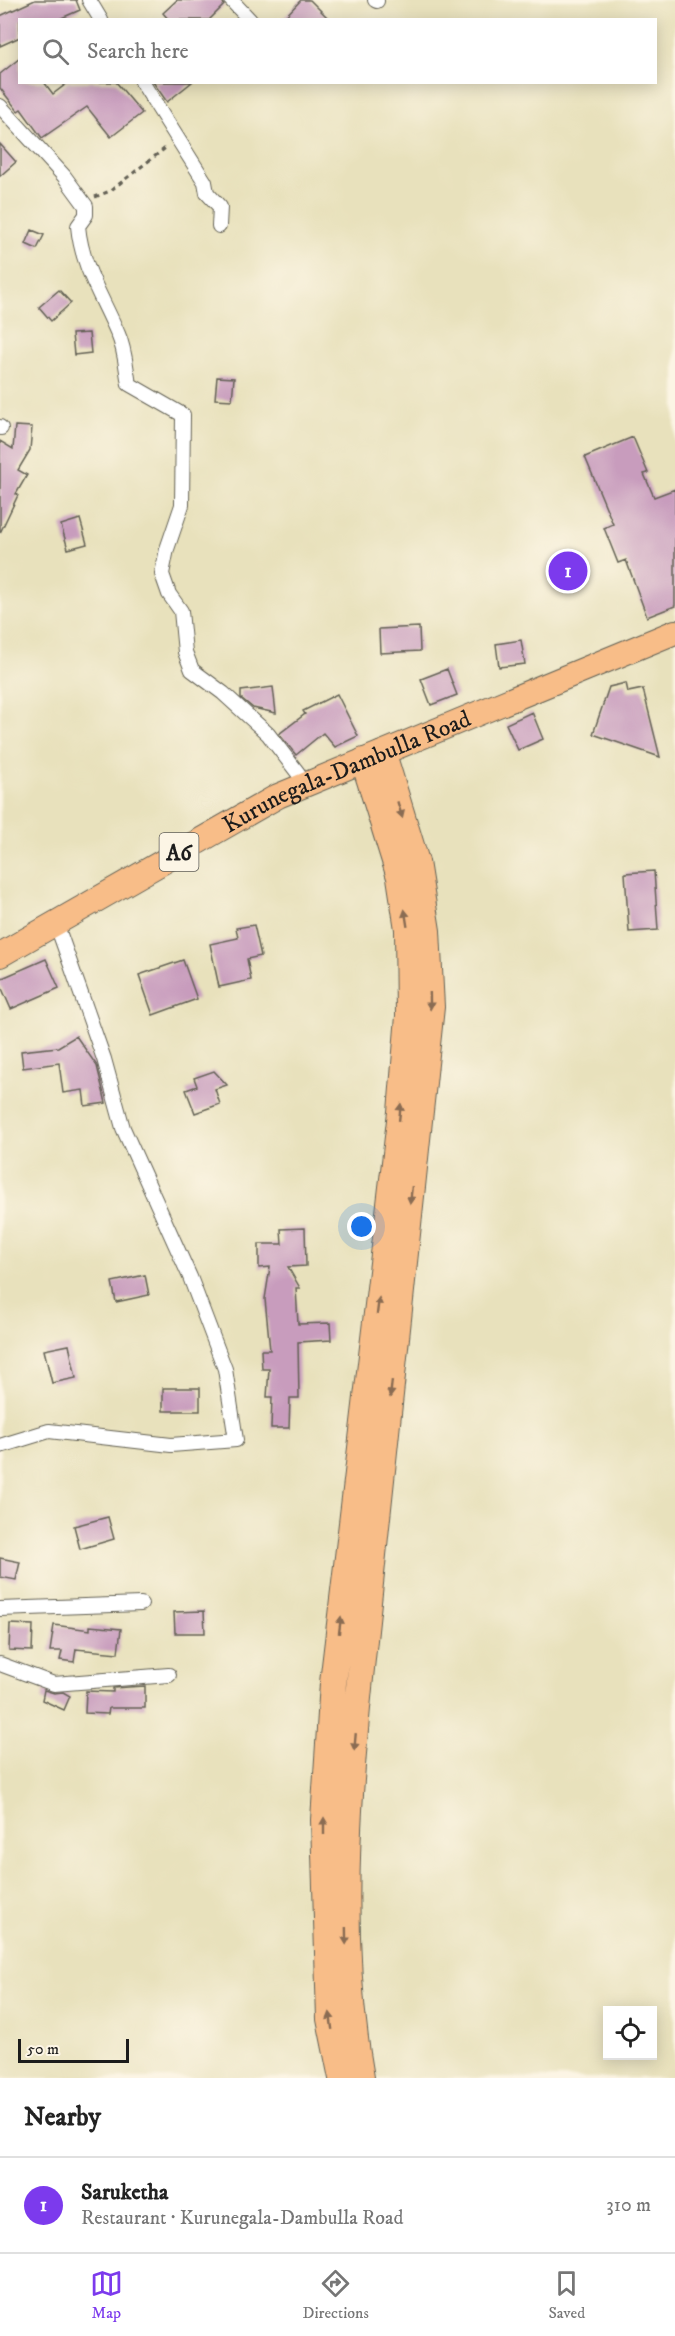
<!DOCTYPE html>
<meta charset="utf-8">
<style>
:root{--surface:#fff;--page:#f2f2f2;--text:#222;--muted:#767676;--line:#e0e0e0;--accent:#7c3aed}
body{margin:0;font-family:"IM FELL DW Pica",serif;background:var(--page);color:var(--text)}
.controls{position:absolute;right:18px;bottom:18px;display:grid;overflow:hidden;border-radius:0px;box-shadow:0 3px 15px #0003}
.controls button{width:54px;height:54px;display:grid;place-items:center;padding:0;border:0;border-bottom:2px solid var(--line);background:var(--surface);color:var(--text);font:30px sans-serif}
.scale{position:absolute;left:18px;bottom:15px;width:111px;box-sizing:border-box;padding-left:6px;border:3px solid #1c1c1c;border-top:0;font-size:16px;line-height:21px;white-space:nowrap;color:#1c1c1c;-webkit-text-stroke:4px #fcf5e5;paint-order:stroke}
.you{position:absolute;left:362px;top:1227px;width:21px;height:21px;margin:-15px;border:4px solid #fff;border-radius:50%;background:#1a73e8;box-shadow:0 0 0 9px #1a73e833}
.badge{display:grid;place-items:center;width:39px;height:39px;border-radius:50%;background:var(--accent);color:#fff;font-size:20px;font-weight:700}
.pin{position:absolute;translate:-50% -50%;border:3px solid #fff;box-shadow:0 2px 6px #0006}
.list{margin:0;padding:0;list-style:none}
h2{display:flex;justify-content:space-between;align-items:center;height:78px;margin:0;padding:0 24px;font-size:26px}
h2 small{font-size:20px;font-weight:400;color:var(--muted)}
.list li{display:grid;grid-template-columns:39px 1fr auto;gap:18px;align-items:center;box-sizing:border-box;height:96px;padding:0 24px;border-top:2px solid var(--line)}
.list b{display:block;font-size:22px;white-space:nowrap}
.list p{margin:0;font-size:20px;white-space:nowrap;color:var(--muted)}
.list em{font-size:20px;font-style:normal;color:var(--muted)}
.icon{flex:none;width:33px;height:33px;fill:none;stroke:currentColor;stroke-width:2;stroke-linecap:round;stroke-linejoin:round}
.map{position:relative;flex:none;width:675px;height:2078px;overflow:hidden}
.search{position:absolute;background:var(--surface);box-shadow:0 3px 15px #0003;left:18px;right:18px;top:18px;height:66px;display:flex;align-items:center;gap:15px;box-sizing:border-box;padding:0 21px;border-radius:0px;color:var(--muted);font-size:22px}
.sheet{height:174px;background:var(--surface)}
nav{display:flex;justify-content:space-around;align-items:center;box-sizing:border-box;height:84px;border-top:2px solid var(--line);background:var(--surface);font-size:16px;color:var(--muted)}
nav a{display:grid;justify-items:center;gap:3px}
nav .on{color:var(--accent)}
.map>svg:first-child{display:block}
</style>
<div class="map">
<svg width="675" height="2078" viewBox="0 0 675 2078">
<rect width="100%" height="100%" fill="#fcf5e5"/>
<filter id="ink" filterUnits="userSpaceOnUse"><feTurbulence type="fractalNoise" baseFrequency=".0167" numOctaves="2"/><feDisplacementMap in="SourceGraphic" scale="12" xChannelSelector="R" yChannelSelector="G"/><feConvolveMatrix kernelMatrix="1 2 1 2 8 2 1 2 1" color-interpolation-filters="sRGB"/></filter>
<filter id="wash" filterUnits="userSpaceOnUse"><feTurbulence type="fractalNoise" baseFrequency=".008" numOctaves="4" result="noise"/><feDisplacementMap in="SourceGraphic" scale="24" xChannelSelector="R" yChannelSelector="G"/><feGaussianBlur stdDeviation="1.35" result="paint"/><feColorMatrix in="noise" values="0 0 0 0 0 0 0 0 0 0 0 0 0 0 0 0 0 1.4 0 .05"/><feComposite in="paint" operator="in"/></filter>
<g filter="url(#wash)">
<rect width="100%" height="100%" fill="#e8e1bc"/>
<g id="blocks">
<path fill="#c89cbd" d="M35,0h41l4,10 -23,10h-37v17l-20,9v-30z
M177,0h45l2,5 -15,15h-40l-6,-7z
M301,0h9l20,20h-48z
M20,58v24h24l9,12 16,-12h47l26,31 -31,24 -24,-30 -45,31 -21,-29 -3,2 -18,-23v-14z
M153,82h39l-25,20z
M0,144l16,18 -16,14z
M32,230l12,5 -7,14 -11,-5z
M59,290l12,13 -20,18 -12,-14z
M89,333l2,20 -17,2 -2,-21z
M217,377l17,1 -2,22 -17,-1z
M15,426l17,1 -2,23 -12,20 9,5 -11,19 2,1 -18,38v-92l13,8z
M633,437l15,36 -4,1 10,23 21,-8v117l-28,11 -21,-57 -8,3 -14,-35 9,-4 -28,-67z
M80,519l7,25 -19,5 -7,-24z
M419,627l1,24 -40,2 -1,-24z
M521,640l4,24 -26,3 -3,-23z
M447,669l10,26 -26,10 -10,-26z
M626,683l2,9 15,-3 17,68 -67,-23 16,-47z
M273,687l3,26 -23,-5 -12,-10v-7z
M337,694l21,42 -23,11 -12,-14 -27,22 -17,-21 26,-20 -2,-3z
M532,712l11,27 -25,11 -12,-26z
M654,871l4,59 -29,2 -4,-59z
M254,925l7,31 -14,3 4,21 -32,7 -9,-43 28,-6 -2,-10z
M46,959l13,29 -48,21 -11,-25v-5z
M183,960l14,39 -44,16 -14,-40z
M76,1036l21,30 9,37 -21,3 -2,-16 -20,3 -4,-30 -36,5 -2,-17 37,-4z
M214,1071l13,14 -12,4 5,15 -25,9 -9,-23 11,-4 -3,-8z
M305,1228l1,38 -18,1 12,21h-4l2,36 32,-1 1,17 -33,2 1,56h-9l-1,30h-18l1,-31h-5l2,-28h-7l-1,-19h9l-5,-51 5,-32 -11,1v-24h23l-1,-15z
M145,1275l4,20 -33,7 -4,-20z
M69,1345l7,33 -24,5 -8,-33z
M163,1388h37v23h-37z
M108,1517l6,22 -34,10 -6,-23z
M0,1558l20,4 -4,18 -16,-3z
M204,1611l1,22h-30l-1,-21z
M10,1624l23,1 -1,26 -23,-1z
M54,1625l36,5v-4l31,3 -3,24 -42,-4 -2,13 -14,-2 2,-9h-12z
M145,1686v22h-36l-1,6 -23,-1 1,-22 27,1v-4z
M44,1690l10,3 9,-1 7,4 -6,14 -22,-10z"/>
</g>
</g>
<g filter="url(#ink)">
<use href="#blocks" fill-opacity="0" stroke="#636154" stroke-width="1.5"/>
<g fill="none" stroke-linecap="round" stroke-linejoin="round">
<g stroke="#636154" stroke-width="16">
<path id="minor" d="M89,0l12,20
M231,0l19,20
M375,0l2,1
M142,82l63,100 2,11 13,14 -1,19
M0,106l64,70 22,30v9l-8,11c4,42 24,70 40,108 7,15 8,34 11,50l54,31 -1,90 -15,44 -5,25 7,20 12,17 4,41 7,18 31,23 45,41 30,39
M0,427l1,1
M0,1446l49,-15 122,14 65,-5 -11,-71 -35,-92 -67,-149 -19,-69 -48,-136
M0,1609l141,-5
M0,1664l54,20 115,-9"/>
</g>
<g stroke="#636154" stroke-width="26">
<g id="trunk">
<path id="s1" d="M0,955l278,-159 397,-164"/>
</g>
</g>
<g stroke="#636154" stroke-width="28">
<path id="motorway" d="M342,2078l-12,-59 -6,-199 9,-137 68,-571 8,-96 -1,-87 -8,-52 -36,-116
M361,2078c-31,-173 -6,-349 12,-523 20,-182 39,-365 58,-548l-4,-76 -11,-69 -33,-108"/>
</g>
<path stroke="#636154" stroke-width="3" stroke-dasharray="4.5 4.5" stroke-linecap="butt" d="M95,197l15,-6 58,-45"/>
<use href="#minor" stroke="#fff" stroke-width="14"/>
<use href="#trunk" stroke="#f8bd88" stroke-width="24"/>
<use href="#motorway" stroke="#f8bd88" stroke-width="26"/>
</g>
<defs><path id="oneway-solid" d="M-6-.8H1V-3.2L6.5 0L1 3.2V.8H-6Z" transform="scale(1.5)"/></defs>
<g fill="#8a6c52">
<use href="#oneway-solid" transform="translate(400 810) rotate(73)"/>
<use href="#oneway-solid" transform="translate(406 918) rotate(-99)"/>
<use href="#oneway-solid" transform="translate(430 1001) rotate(89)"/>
<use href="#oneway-solid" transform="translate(400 1112) rotate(-84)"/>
<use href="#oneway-solid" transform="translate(411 1195) rotate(96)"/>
<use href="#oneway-solid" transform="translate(378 1306) rotate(-83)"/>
<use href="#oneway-solid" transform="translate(391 1389) rotate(96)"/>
<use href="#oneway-solid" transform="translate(340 1625) rotate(-83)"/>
<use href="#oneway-solid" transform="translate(355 1742) rotate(95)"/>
<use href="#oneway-solid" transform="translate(324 1826) rotate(-90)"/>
<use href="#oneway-solid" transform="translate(346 1936) rotate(89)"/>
<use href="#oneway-solid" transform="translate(331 2021) rotate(-98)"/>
</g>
</g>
<g text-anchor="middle" stroke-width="6" stroke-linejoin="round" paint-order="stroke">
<rect fill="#fcf5e5" stroke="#5f5d58" stroke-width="1.5" x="159.5" y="833" width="39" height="38" rx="4.5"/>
<g font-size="22" font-weight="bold" fill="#1c1c1c">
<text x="179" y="860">A6</text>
</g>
<g font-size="24" fill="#1c1c1c" stroke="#fcf5e5">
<text dy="8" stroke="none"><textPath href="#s1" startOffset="393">Kurunegala-Dambulla Road</textPath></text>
</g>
</g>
</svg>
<div class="controls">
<button><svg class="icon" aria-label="locate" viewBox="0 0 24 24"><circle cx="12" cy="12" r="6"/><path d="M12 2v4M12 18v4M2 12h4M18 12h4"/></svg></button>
</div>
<div class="scale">50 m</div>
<div class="you"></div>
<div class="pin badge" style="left:568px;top:571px">1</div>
<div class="search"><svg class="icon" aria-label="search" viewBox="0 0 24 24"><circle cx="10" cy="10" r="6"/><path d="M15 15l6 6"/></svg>Search here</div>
</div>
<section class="sheet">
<h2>Nearby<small></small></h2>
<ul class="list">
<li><span class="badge">1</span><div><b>Saruketha</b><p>Restaurant · Kurunegala-Dambulla Road</p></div><em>310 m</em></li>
</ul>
</section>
<nav>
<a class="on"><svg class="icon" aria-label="map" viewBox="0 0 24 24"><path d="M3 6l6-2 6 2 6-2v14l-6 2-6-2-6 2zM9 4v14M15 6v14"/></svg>Map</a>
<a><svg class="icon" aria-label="directions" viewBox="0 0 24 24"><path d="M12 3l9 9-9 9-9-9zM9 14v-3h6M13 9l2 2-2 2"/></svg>Directions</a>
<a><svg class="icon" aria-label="saved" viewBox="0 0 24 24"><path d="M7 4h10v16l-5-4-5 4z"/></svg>Saved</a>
</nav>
